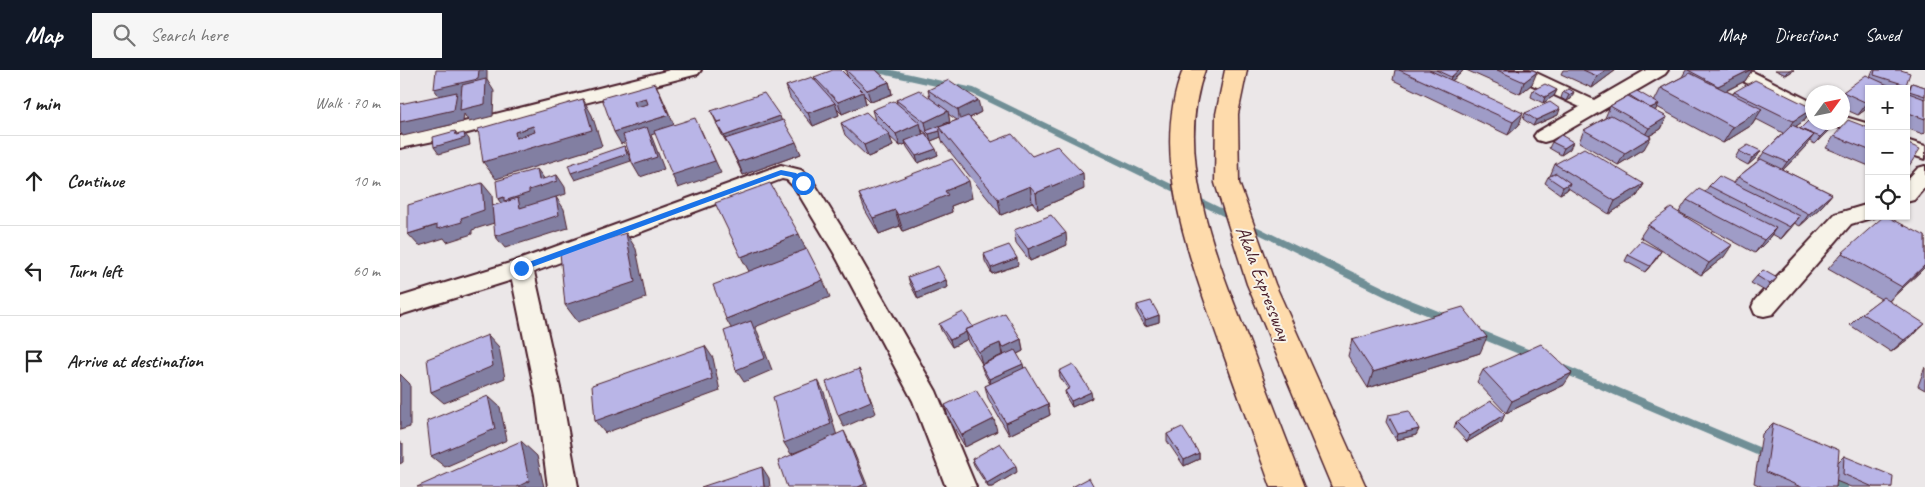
<!DOCTYPE html>
<meta charset="utf-8">
<style>
:root{--surface:#fff;--page:#f6f6f6;--text:#222;--muted:#767676;--line:#e0e0e0;--accent:#111827}
body{margin:0;font-family:Caveat,sans-serif;background:var(--page);color:var(--text)}
.controls{position:absolute;right:15px;top:15px;display:grid;overflow:hidden;border-radius:0px;box-shadow:0 1px 4px #0004}
.controls button{width:45px;height:45px;display:grid;place-items:center;padding:0;border:0;border-bottom:1px solid var(--line);background:var(--surface);color:var(--text);font:25px sans-serif}
.compass{position:absolute;left:1405px;top:15px;width:45px;height:45px;border-radius:50%;background:var(--surface);box-shadow:0 1px 4px #0004;rotate:57deg}
.stop{position:absolute;width:15px;height:15px;margin:-11px;border:4px solid #1a73e8;border-radius:50%;background:#fff}
.stop.end{background:#1a73e8;border-color:#fff;box-shadow:0 1px 5px #0008}
.list{margin:0;padding:0;list-style:none}
h2{display:flex;justify-content:space-between;align-items:center;height:65px;margin:0;padding:0 20px;font-size:21px}
h2 small{font-size:16px;font-weight:400;color:var(--muted)}
.list li{display:grid;grid-template-columns:32px 1fr auto;gap:15px;align-items:center;box-sizing:border-box;height:90px;padding:0 20px;border-top:1px solid var(--line)}
.list b{display:block;font-size:19px;white-space:nowrap}
.list em{font-size:16px;font-style:normal;color:var(--muted)}
.icon{flex:none;width:28px;height:28px;fill:none;stroke:currentColor;stroke-width:2;stroke-linecap:round;stroke-linejoin:round}
.map{position:relative;flex:none;width:1525px;height:417px;overflow:hidden}
header{display:flex;align-items:center;gap:30px;box-sizing:border-box;height:70px;padding:0 25px;background:var(--accent);color:#fff}
header strong{font-size:24px}
nav{display:flex;gap:28px;margin-inline-start:auto;font-size:18px}
.search{width:350px;height:45px;background:var(--page);display:flex;align-items:center;gap:12px;box-sizing:border-box;padding:0 18px;border-radius:0px;color:var(--muted);font-size:19px}
main{display:flex}
aside{flex:1;background:var(--surface)}
.map>svg:first-child{display:block}
</style>
<header>
<strong>Map</strong>
<div class="search"><svg class="icon" aria-label="search" viewBox="0 0 24 24"><circle cx="10" cy="10" r="6"/><path d="M15 15l6 6"/></svg>Search here</div>
<nav><a>Map</a><a>Directions</a><a>Saved</a></nav>
</header>
<main>
<aside>
<h2>1 min<small>Walk · 70 m</small></h2>
<ul class="list">
<li><svg class="icon" aria-label="ahead" viewBox="0 0 24 24"><path d="M12 20V5M6 11l6-6 6 6"/></svg><div><b>Continue</b></div><em>10 m</em></li>
<li><svg class="icon" aria-label="left" viewBox="0 0 24 24"><path d="M17 20v-9H6M10 6l-5 5 5 5"/></svg><div><b>Turn left</b></div><em>60 m</em></li>
<li><svg class="icon" aria-label="arrive" viewBox="0 0 24 24"><path d="M6 21V4h12l-3 4 3 4H6"/></svg><div><b>Arrive at destination</b></div></li>
</ul>
</aside>
<div class="map">
<svg width="1525" height="417" viewBox="0 0 1525 417">
<rect width="100%" height="100%" fill="#ebe7e8"/>
<filter id="ink" filterUnits="userSpaceOnUse"><feTurbulence type="fractalNoise" baseFrequency=".02" numOctaves="2"/><feDisplacementMap in="SourceGraphic" scale="10" xChannelSelector="R" yChannelSelector="G"/><feConvolveMatrix kernelMatrix="1 2 1 2 8 2 1 2 1" color-interpolation-filters="sRGB"/></filter>
<g filter="url(#ink)">
<g fill="none" stroke-linecap="round" stroke-linejoin="round">
<path stroke="#6f8f96" stroke-width="6" d="M478,0l95,21 210,102
M793,128l39,19
M847,155l61,30"/>
<path stroke="#6f8f96" stroke-width="8" d="M905,183l100,49 40,16
M1078,263l54,22
M1161,298l206,87
M1428,410l16,7"/>
<g stroke="#4a1f2b" stroke-width="4">
<path id="street" d="M270,0h31l-3,4 -250,64 -48,10v-12l48,-10z
M1106,0h24l64,30 52,-30h22l-3,4 -114,66 -7,2 -7,-2 -3,-4 3,-4 43,-25 -71,-33z
M1326,0h23l63,32v13l-7,-2 -76,-39z
M1442,46l27,8v13l-34,-11 -2,-4h9z
M1506,70l19,6v13l-19,-6z
M381,95l20,5 10,8 42,68 83,145 40,96h-30l-33,-86 -79,-148 -39,-65 -8,-8 -5,-1 -248,93 28,125 16,90h-30l-12,-90 -24,-117 -112,35v-18l113,-35z
M1525,96v21l-11,13 -8,2v-21l12,-13z
M1469,134v12h8l-26,8 -78,90 -9,2 -9,-2 -3,-7 3,-7 80,-86z"/>
</g>
<g stroke="#4a1f2b" stroke-width="3">
<path id="primary" d="M783,0h22c-33,87 15,197 47,279 17,46 35,92 53,138h-34c-17,-47 -33,-93 -50,-140 -29,-83 -73,-190 -38,-277z
M825,0h22l-9,44 1,69 36,101 91,203h-34l-85,-203 -32,-101 1,-69z"/>
</g>
<use href="#street" fill="#f7f3e8" fill-rule="evenodd"/>
<use href="#primary" fill="#fedbac" fill-rule="evenodd"/>
</g>
<path fill="#9f9cc7" stroke="#4a1f2b" fill-rule="evenodd" d="M445,0h31l13,12 3,12 -21,8 -7,-7 2,9 -24,10 -5,-5 2,6 -26,11 -23,-28 -4,-12 30,-5 -2,-4h34z
M995,0h68l-1,2 -10,9 67,44 -11,10 -115,-55z
M1066,0h67l-1,14 -12,10z
M1163,0h53l-24,18 -31,-14z
M1286,0h66l-7,11 -19,10 7,3 1,-2 78,16v2l-7,10 -9,6 4,3 12,-7h24l-21,22 -6,-3 -4,6 -22,23 49,24 -10,12 -22,20 -6,-3 -13,16 -9,-5 -5,7 -12,12 -76,-41 8,-12 18,-8 4,-6 25,-3 4,-6 20,-16 6,-9 19,-19 -27,-14 -4,6 -29,18 -66,-36 -2,4 12,6 -6,12 -12,7 -5,13 -26,16 -39,-23 5,-12 21,-12 5,-12 19,-11 25,7 7,-14 21,-11z
M1375,0h19l-8,5z
M1473,0h28l5,15 -3,4h-12l-2,-1 -20,1v18l-11,8 -16,-7v-15l1,-1 27,-15z
M1512,13l13,4v45l-2,2 -17,-6v-36z
M1169,19l2,10 -5,2 -5,-3 2,-6z
M528,20l53,22 -11,6 22,24 40,14 52,33 -46,20 -6,-7 -31,13 -58,-72 -2,-6 -10,4 7,14 -20,8 -11,-16 -1,-3 -6,2 -10,-9 3,9 -25,11 -23,-22 -4,-12 34,-3 -3,-10 25,-7 -1,-3 34,-2zM548,44l9,6 -7,3zM522,60l5,4v3l-4,-3z
M1133,20h24l-3,6 -11,7 -12,-6z
M311,41l70,9 20,34 -58,21 -13,-27 -8,-13z
M1125,43l33,2 -25,11 -10,-7z
M1469,58v38l-43,-18 8,-12z
M1152,72l18,7 -9,6 -12,-7z
M1339,81h22l-5,7 -8,7 -13,-7z
M1155,94l89,20 -7,12 -28,18 -41,-26 -1,2 -7,4 -15,-11 3,-6 2,-1z
M459,124l113,4 -21,8 1,6 -49,19 -3,-5 -21,8 -14,-24z
M1248,155l76,32 -23,18 -61,-38z
M614,160l53,15 -37,16 -14,-18z
M1525,166v31l-36,34 23,35 -21,16 -41,-27 12,-12 19,-14 -53,-30 14,-16z
M584,184l34,11 -26,9 -7,-13z
M1228,185l29,3 -12,14 -20,-11z
M1357,206l20,2 -12,13 -14,-8z
M508,207l38,3 2,7 -30,12 -8,-15z
M737,235l22,10v7l-14,4 -8,-14z
M539,254l34,3 48,12 2,12 -6,3 7,14 24,36 2,11 -41,20 -21,-37 -3,-12 5,-2 -7,-13 -2,-6 1,-1 -13,-22 -1,-3 -16,8 -11,-17z
M952,270l128,13 -112,35 -20,-32z
M1525,297v23l-7,-4z
M1083,300l81,15 -58,28 -29,-31z
M659,301l33,27 -20,9 -6,-10 -1,-6 3,-2 -8,-12z
M545,335l52,26 -32,16 -17,-30z
M988,345l31,14 -3,6 -20,5 -10,-18z
M1102,351l-35,21 -13,-14 2,-6z
M1373,353l65,39 6,-6 48,31h-41l-15,-6v6h-73l-9,-4 8,-49z
M767,364l32,19v6l-15,7 -17,-25z
M572,389l45,13 -25,15h-4l-14,-22z"/>
<path fill="#827fa2" stroke="#4a1f2b" fill-rule="evenodd" d="M79,0h8v10l7,11 -1,25 -24,6 -5,-8 -1,8 -60,14 -3,-4v-20l43,-11 -9,-12zM85,21l-19,13 -5,-7z
M1059,0h4l-1,2 -13,11 2,-6z
M1206,0h10l-24,18 5,-12z
M1350,0h2l-7,11 -34,17 7,-12z
M1389,0h5l-8,5z
M1137,2l-5,12 -12,10 4,-12z
M489,12l3,12 -21,8 -4,-12z
M255,13l6,12 14,32 -24,8 2,5 11,29 -24,8 -7,-12 16,-30 -28,9 -7,-12 55,-17z
M1157,20l-3,6 -11,7 2,-6z
M463,22l3,12 -24,10 -4,-12z
M1174,22l-3,7 -5,2 3,-6z
M246,28l6,12 -16,-3 -2,-6z
M183,29l9,16 10,31 -106,33 -13,-17 33,-24 -1,-6 18,-6z
M578,30l3,12 -21,11 -2,-13z
M1469,32v5l-11,8 9,-12z
M435,33l4,12 -26,11 -5,-13z
M1259,34l-4,7 -5,-3z
M1160,39l-2,6 -25,11 3,-6z
M1362,39l-10,16 -29,18 10,-16z
M1412,39l-7,11 -20,14 8,-13z
M548,41l2,12 -23,9 -2,-10z
M1123,43l-4,12 -11,10 5,-13z
M380,46l4,12 -54,20 -6,-12z
M1267,47l-6,12 -19,11 7,-12z
M1435,52h1l-2,3 -19,19 5,-7z
M520,53l3,13 -18,5 1,3 -6,2 -4,-12z
M301,60l20,43 -43,15 -6,-13z
M55,61l5,6 4,-4 5,6 1,6 -31,9 -5,-7 22,-12z
M540,61l1,6 -10,4 -2,-7z
M489,64l4,12 -25,11 -4,-12z
M1414,65l-9,12 -27,28 9,-13z
M1251,67l-7,12 -26,16 7,-12z
M396,72l5,12 -58,21 -5,-13z
M1173,72l-3,7 -9,6 3,-7z
M224,76l4,7 3,8 -56,19 -4,-7z
M536,79l2,6 -20,8 -2,-7z
M1361,81l-5,7 -8,7 4,-7z
M137,99l9,12 11,-6 8,12 1,7 -10,3 8,12 4,19 -63,20 -10,-12 12,-24 -9,-13 31,-9 10,-10z
M683,103l1,16 -46,20 -2,-16z
M569,111l3,17 -21,8 1,6 -49,19 -5,-16 47,-24z
M82,113l10,12 2,28 -22,7v4l-25,8 -3,-4 -25,8 -11,-12 53,-16z
M1170,113l-3,7 -7,4 3,-7z
M1244,114l-7,12 -28,18 6,-13z
M630,116l2,16 -31,13 -3,-16z
M1432,124l-10,12 -22,20 9,-12z
M495,140l5,16 -21,8 -6,-16z
M1400,146l-9,12 -10,11 9,-12z
M1376,158l-9,13 -12,12 9,-13z
M226,163l10,16 10,49 -68,24 -13,-17z
M666,163l1,12 -37,16 -2,-12z
M399,164l7,16 -56,23 -9,-16z
M1332,175l-8,12 -23,18 8,-12z
M1261,181l-4,7 -12,14 5,-6z
M617,188l1,7 -26,9 -1,-6z
M1525,195v2l-38,36 15,-16z
M1377,208l-5,6 -7,7 5,-7z
M423,210l7,17 -75,30 3,6 14,37 -28,12 -8,-12 -1,-35 -9,-16z
M546,210l2,7 -30,12 -2,-7z
M759,245v7l-14,4v-6z
M1525,254l-13,12 -21,16 13,-12z
M566,262l2,7 -16,8 -2,-7z
M88,265l11,12 6,31 -61,25 -13,-11z
M1087,267l-7,16 -112,35 5,-16z
M621,269l2,12 -18,9 -3,-12z
M600,273l2,12 -20,9 -3,-12z
M305,276l8,12 7,33 -115,42 -10,-12z
M623,294l1,6 -33,15 -2,-6z
M459,299l17,44 -32,14 -6,-12z
M1172,303l-8,12 -58,28 6,-12z
M0,304l10,10v43l-10,3z
M418,310l6,12 13,44 -46,18 -7,-11z
M691,322l1,6 -20,9 -1,-6z
M88,326l12,11 7,33 -62,27 -14,-11z
M648,334l2,11 -41,20 -3,-12z
M1105,344l-3,7 -35,21 3,-6z
M594,349l3,12 -32,16 -3,-12z
M1019,359l-3,6 -20,5 2,-6z
M444,361l6,12 18,44h-10z
M121,371l16,15 7,31h-27z
M0,372l3,2v18l-3,2z
M799,383v6l-15,7v-6z
M616,396l1,6 -25,15h-4l-1,-4z
M362,397l7,11 1,9h-6z"/>
<path fill="#b9b5e7" stroke="#4a1f2b" fill-rule="evenodd" d="M36,0h43l-1,9 -44,10z
M433,0h8l22,22 -25,10 -24,-25z
M446,0h30l13,12 -22,8z
M999,0h30l94,43 -10,9z
M1036,0h23l-8,7z
M1097,0h36l4,2 -13,10z
M1183,0h23l-9,6z
M1288,0h62l-32,16z
M1475,0h26l9,3 -4,12 -32,-10z
M1290,3l72,36 -29,18 -72,-39z
M1466,5l24,11 -4,3h-17v13l-2,1 -24,-11z
M412,7l23,26 -27,10 -22,-27z
M86,9l-1,25 -25,6 2,-25z
M549,10l29,20 -20,10 -30,-20z
M1355,10l57,28v1l-19,12 -59,-29z
M255,13l14,32 -55,17 -12,-34zM246,28l2,6 -12,3 -2,-6z
M1512,13l13,4v9l-16,-5z
M1145,14l12,6 -12,7 -12,-7z
M1169,19l5,3 -5,3 -6,-3z
M519,20l29,21 -23,11 -29,-22z
M1237,21l22,13 -9,4 -21,-13z
M57,22l-3,18 -54,12v-18z
M1506,22l19,7v20l-19,-7z
M364,23l16,23 -56,20 -8,-13 6,-2 -5,1 -6,-11z
M1228,26l39,21 -18,11 -39,-22z
M183,29l9,31 -109,32 -5,-33zM133,56l2,6 -19,6 -1,-6z
M494,31l26,22 -24,11 -24,-24z
M1150,32l10,7 -24,11 -11,-7z
M466,42l23,22 -25,11 -23,-22z
M1211,45l40,22 -26,16 -41,-23z
M568,46l24,26 20,-8 20,22 25,-10 26,27 -47,20 -6,-7 -32,13 -59,-72z
M1412,47v5h23l-15,15 -20,-8z
M295,48l20,43 -43,14 -18,-44z
M383,50l13,22 -58,20 -13,-23z
M1448,50l21,8v22l-35,-14z
M549,52l1,1 -11,4 1,4 -11,3 -3,-3z
M1392,55l22,10 -27,27 -23,-10z
M247,57l10,30 -24,8 -10,-30z
M55,61l1,4 8,-2 1,5 -31,9 -1,-10z
M525,63l11,16 -20,7 -11,-15z
M1161,65l12,7 -9,6 -12,-6z
M1506,73l14,6 -11,17 -3,-1z
M1348,75l13,6 -9,7 -13,-7z
M224,76l3,8 -56,19 -3,-8z
M1184,78l60,36 -29,17 -60,-37z
M552,89l17,22 -24,10 3,4 -50,20 -3,-5 -22,8 -14,-24z
M1361,89l71,35 -23,20 -71,-37z
M137,99l2,11 18,-5v6l-28,9v3l-25,8v-4l-6,2 -2,-18z
M1156,103l14,10 -7,4 -15,-10z
M1319,106l81,40 -10,11 -81,-41z
M82,113l2,27 -23,8 1,4 -25,7v-4l-29,9v-29z
M370,113l29,51 -58,23 -26,-54z
M1299,119l77,39 -12,12 -77,-40z
M156,127l3,18 -64,21 -3,-30 26,-8 2,10z
M1271,138l61,37 -23,18 -61,-38z
M651,145l15,18 -38,16 -14,-19z
M1484,146h2l39,20v29l-23,22 -60,-34z
M226,163l9,49 -70,23 -5,-52z
M1241,171l20,10 -11,15 -22,-11z
M609,175l8,13 -26,10 -7,-14z
M407,179l16,31 -97,39 -13,-34z
M538,196l8,14 -30,12 -8,-15z
M1363,200l14,8 -7,6 -13,-8z
M1483,227l42,27 -21,16 -42,-27z
M751,231l8,14 -14,5 -8,-15z
M1063,237l24,30 -114,35 -21,-32z
M563,242l10,15 -8,3 1,2 -16,8 -11,-16z
M605,243l16,26 -19,9 -2,-5 -21,9 -14,-22z
M351,251l14,37 -29,12 -12,-39z
M88,265l5,31 -62,26 -4,-33z
M1141,274l31,29 -60,28 -29,-31z
M305,276l7,33 -117,42 -3,-36z
M615,280l8,14 -34,15 -8,-14z
M673,294l18,28 -20,9 -6,-10 5,-3 -11,-17z
M626,297l22,37 -42,19 -21,-37z
M459,299l12,32 -33,14 -12,-33z
M418,310l13,44 -47,19 -11,-46z
M576,320l18,29 -32,16 -17,-30z
M88,326l7,33 -64,27 -4,-35z
M1091,331l14,13 -35,22 -14,-14z
M1009,341l10,18 -21,5 -10,-19z
M1373,353l66,27 -3,37h-35l-35,-15z
M782,357l17,26 -15,7 -17,-26z
M444,361l21,53 -7,3h-71l-9,-26z
M121,371l8,40 -12,6h-100z
M600,373l16,23 -29,17 -15,-24z
M1444,386l49,20 -1,11h-19l-30,-13z
M362,397l2,20h-63z
M689,408l5,9h-22z"/>
</g>
<path fill="#1a73e8" d="M381,100l15,3 11,10 -6,2 -10,-8 -10,-2 -257,95 -3,1 -4,-3 1,-2z"/>
<g text-anchor="middle" stroke-width="4" stroke-linejoin="round" paint-order="stroke">
<g font-size="20" fill="#4a1f2b" stroke="#f7f3e8">
<text transform="translate(864 213) rotate(69)" y="7">Akala Expressway</text>
</g>
</g>
</svg>
<div class="controls">
<button>+</button>
<button>−</button>
<button><svg class="icon" aria-label="locate" viewBox="0 0 24 24"><circle cx="12" cy="12" r="6"/><path d="M12 2v4M12 18v4M2 12h4M18 12h4"/></svg></button>
</div>
<svg class="compass" viewBox="-18 -18 36 36"><path d="M0-13l5 13h-10z" fill="#e53935"/><path d="M0 13l5-13h-10z" fill="#767676"/></svg>
<div class="stop" style="left:403px;top:113px"></div>
<div class="stop end" style="left:121px;top:198px"></div>
</div>
</main>
